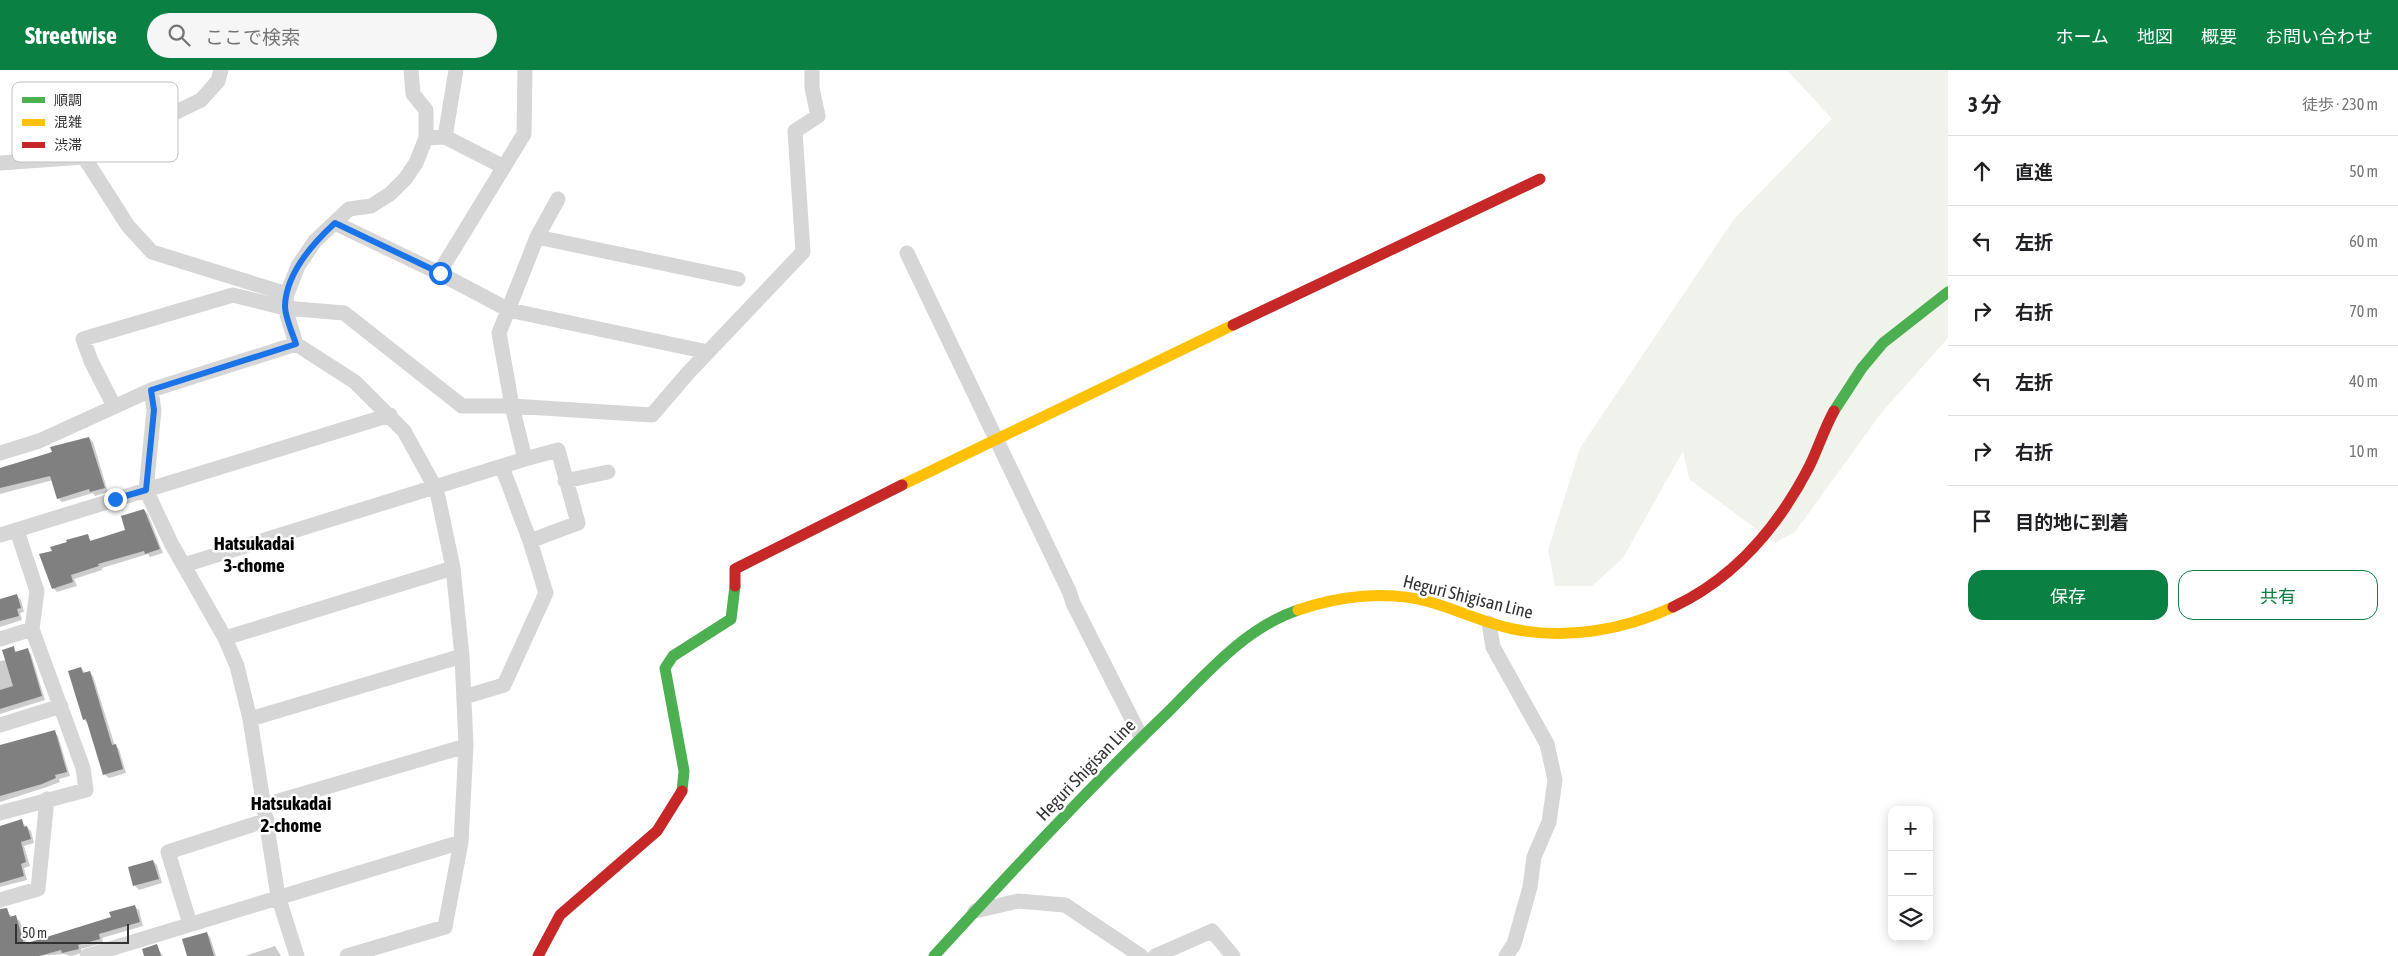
<!DOCTYPE html>
<html lang="ja">
<meta charset="utf-8">
<style>
:root{--surface:#fff;--page:#f6f6f6;--text:#202124;--muted:#757577;--line:#e0e0e0;--accent:#0b8043}
body{margin:0;font-family:"Asap Condensed","Noto Sans JP",sans-serif;background:var(--page);color:var(--text)}
.controls{position:absolute;right:15px;bottom:15px;display:grid;overflow:hidden;border-radius:10px;box-shadow:0 2px 12px #0003}
.controls button{width:45px;height:45px;display:grid;place-items:center;padding:0;border:0;border-bottom:1px solid var(--line);background:var(--surface);color:var(--text);font:25px sans-serif}
.scale{position:absolute;left:15px;bottom:12px;width:114px;box-sizing:border-box;padding-left:5px;border:2px solid #323232;border-top:0;font-size:14px;line-height:18px;white-space:nowrap;color:#323232;-webkit-text-stroke:4px #fff;paint-order:stroke}
.stop{position:absolute;width:15px;height:15px;margin:-11px;border:4px solid #1a73e8;border-radius:50%;background:#fff}
.stop.end{background:#1a73e8;border-color:#fff;box-shadow:0 1px 5px #0008}
.list{margin:0;padding:0;list-style:none}
h2{display:flex;justify-content:space-between;align-items:center;height:65px;margin:0;padding:0 20px;font-size:21px}
h2 small{font-size:16px;font-weight:400;color:var(--muted)}
.list li{display:grid;grid-template-columns:32px 1fr auto;gap:15px;align-items:center;box-sizing:border-box;height:70px;padding:0 20px;border-top:1px solid var(--line)}
.list b{display:block;font-size:19px;white-space:nowrap}
.list em{font-size:16px;font-style:normal;color:var(--muted)}
.actions{display:flex;gap:10px;padding:15px 20px}
.actions a{flex:1;padding:11px 0;border:1px solid var(--accent);border-radius:15px;text-align:center;font-size:18px;color:var(--accent)}
.actions .main{background:var(--accent);color:#fff}
.icon{flex:none;width:28px;height:28px;fill:none;stroke:currentColor;stroke-width:2;stroke-linecap:round;stroke-linejoin:round}
.map{position:relative;flex:none;width:1948px;height:886px;overflow:hidden}
header{display:flex;align-items:center;gap:30px;box-sizing:border-box;height:70px;padding:0 25px;background:var(--accent);color:#fff}
header strong{font-size:24px}
nav{display:flex;gap:28px;margin-inline-start:auto;font-size:18px}
.search{width:350px;height:45px;background:var(--page);display:flex;align-items:center;gap:12px;box-sizing:border-box;padding:0 18px;border-radius:28px;color:var(--muted);font-size:19px}
main{display:flex}
aside{flex:1;background:var(--surface)}
.map>svg:first-child{display:block}
</style>
<header>
<strong>Streetwise</strong>
<div class="search"><svg class="icon" aria-label="search" viewBox="0 0 24 24"><circle cx="10" cy="10" r="6"/><path d="M15 15l6 6"/></svg>ここで検索</div>
<nav><a>ホーム</a><a>地図</a><a>概要</a><a>お問い合わせ</a></nav>
</header>
<main>
<div class="map">
<svg width="1948" height="886" viewBox="0 0 1948 886">
<rect width="100%" height="100%" fill="#fff"/>
<path fill="#f0f3ec" d="M1787,0h161v268l-66,74 -87,120 -20,11 -86,-64 -6,-28 -60,107 -31,28h-37l-7,-36 32,-102 154,-229 98,-100z"/>
<path fill="#0003" d="M89,368l4,4 15,50 -13,4 -2,-3 -31,9 -4,-4 -5,-18 -53,14v-26l53,-15z
M144,440l4,4 15,39 -13,4 -2,-3 -46,14v2l-28,9 3,7 -20,6 -4,-4v-36l34,-17 5,7 35,-11z
M17,526l4,4 3,12 -4,1 2,7 -22,7v-26z
M13,578l4,4 10,-2 4,4 14,46 -45,14v-53l6,-1z
M81,598l4,5 4,-1 4,4 22,70 4,3 7,24 -17,5 -5,-4 -16,-50 -4,-5z
M54,662l4,4 12,40 -11,3 1,3 -13,5 -47,15v-55z
M21,751l10,10 3,12 -10,3 6,20 -6,2 3,12 -27,7v-52z
M153,791l4,4 5,18 -23,7 -4,-4 -6,-18z
M134,836l5,4 4,16 -41,12 1,5 -22,6 1,4 -11,3 -7,-2 -26,2z
M7,843l13,8 10,35h-30v-41z
M206,863l4,4 6,19h-28z
M157,876l6,10h-18z
M275,876l6,10h-36z"/>
<path fill="#808080" d="M89,367l16,51 -15,4 -1,-3 -32,10 -7,-23 -50,12v-20l52,-16 -2,-5z
M144,439l16,40 -15,5 -1,-3 -46,13 1,2 -28,9 2,7 -21,7 -13,-35 13,-3 -2,-4 17,-5 -1,-2 22,-6 2,7 35,-11 -4,-14z
M17,524l4,14 -4,1 2,7 -19,5v-22z
M14,576l1,6 13,-4 14,48 -42,13v-19l13,-4 -11,-36z
M81,597l2,6 7,-2 22,74 4,-1 7,25 -20,6 -17,-56 -3,1 -15,-49z
M55,660l12,42 -12,3 1,3 -14,6 -42,12v-51z
M22,749l2,8 3,-1 4,13 -10,3 5,20 -5,2 3,12 -24,7v-57z
M153,790l6,19 -26,7 -5,-19z
M135,835l5,17 -41,12 1,5 -22,6 1,4 -17,4 -1,-3 -22,6h-39v-47l7,-1 3,9 6,-2 8,29 87,-27 -2,-5z
M207,862l7,24h-27l-5,-17z
M157,874l4,12h-17l-2,-7z"/>
<g fill="none" stroke-linecap="round" stroke-linejoin="round">
<path stroke="#d6d6d6" stroke-width="15" d="M445,67l11,-67
M426,68l19,-1 59,30
M84,87l44,69 24,26 135,42
M0,93l84,-6 117,-57 17,-19 3,-11
M335,153l104,50 70,37 199,42
M537,167l201,42
M907,183l162,338 4,12 68,134
M439,203l85,-139 1,-64
M296,274l-145,46 3,20 -8,80 25,53 54,95 12,28 13,53 28,177 19,60
M114,336l-23,-45 -8,-22 150,-44 52,13 59,5 118,93h50l140,9 36,-42 115,-121 -8,-121 23,-15 -6,-28v-18
M0,383l39,-12 112,-51
M525,389l33,-9 20,73 -48,18
M565,411l43,-9
M0,465l390,-120
M184,495l341,-106 -13,-53 -13,-73 38,-96 21,-38
M1489,553l4,24 54,97 8,36 -6,42 -15,35 -4,30 -16,57 -8,12
M225,568l228,-70
M0,569l32,-10
M464,627l40,-12 42,-92 -16,-52 -28,-74
M250,649l212,-63
M0,655l61,-19
M265,735l201,-59
M0,743l86,-23 -3,-22 -51,-139 5,-38 -20,-60
M0,830l38,-11 9,-90
M975,841l43,-10 47,4 76,51
M190,854l-22,-72 99,-32
M87,886l374,-114
M347,886l98,-29 16,-85 5,-96 -4,-90 -9,-88 -14,-67 -3,-12 -32,-58 -49,-49 -59,-38 -11,-36 2,-14 11,-28 17,-25 34,-32 22,-3 19,-12 15,-15 11,-16 10,-25v-28l-13,-16 -2,-24
M1155,886l57,-25 21,25"/>
<path stroke="#4caf50" stroke-width="11" d="M1834,341l28,-43 21,-25 65,-51
M682,721l2,-20 -19,-103 8,-12 58,-37 4,-33
M934,886c76,-83 153,-166 234,-244 39,-39 77,-84 130,-102"/>
<path stroke="#ffc107" stroke-width="11" d="M902,415l331,-160
M1298,540c41,-14 89,-20 132,-8 28,8 54,21 83,27 54,11 111,1 160,-22"/>
<path stroke="#c62828" stroke-width="11" d="M1233,255l307,-146
M735,516v-17l167,-84
M1673,537c62,-29 105,-80 136,-140 9,-18 15,-38 25,-56
M538,886l22,-41 97,-84 25,-40"/>
</g>
<g fill="none" stroke-linecap="round" stroke-linejoin="round">
<path stroke="#1a73e8" stroke-width="6" d="M115,429l31,-9 8,-80 -3,-20 145,-46c-4,-12 -11,-27 -11,-38 1,-33 27,-62 50,-83l105,50"/>
</g>
<g text-anchor="middle" stroke-width="5" stroke-linejoin="round" paint-order="stroke">
<g font-size="18" fill="#323232" stroke="#fff">
<text transform="translate(1468 527) rotate(14)" y="6">Heguri Shigisan Line</text>
<text transform="translate(1086 700) rotate(-46)" y="6">Heguri Shigisan Line</text>
</g>
<g font-size="19" font-weight="bold" fill="#000" stroke="#fff">
<text x="254" y="480">Hatsukadai<tspan x="254" dy="22">3-chome</tspan></text>
<text x="291" y="740">Hatsukadai<tspan x="291" dy="22">2-chome</tspan></text>
</g>
</g>
<rect x="12" y="12" width="166" height="80" rx="8" fill="#fff" stroke="#c2c2c2" stroke-width="1"/>
<rect x="22" y="27" width="23" height="6" fill="#4caf50"/>
<rect x="22" y="49" width="23" height="7" fill="#ffc107"/>
<rect x="22" y="72" width="23" height="6" fill="#c62828"/>
<g font-size="14" fill="#323232">
<text x="54" y="35">順調</text>
<text x="54" y="57">混雑</text>
<text x="54" y="80">渋滞</text>
</g>
</svg>
<div class="controls">
<button>+</button>
<button>−</button>
<button><svg class="icon" aria-label="layers" viewBox="0 0 24 24"><path d="M12 4l9 5-9 5-9-5zM3 14l9 5 9-5"/></svg></button>
</div>
<div class="scale">50 m</div>
<div class="stop" style="left:440px;top:203px"></div>
<div class="stop end" style="left:115px;top:429px"></div>
</div>
<aside>
<h2>3 分<small>徒歩 · 230 m</small></h2>
<ul class="list">
<li><svg class="icon" aria-label="ahead" viewBox="0 0 24 24"><path d="M12 20V5M6 11l6-6 6 6"/></svg><div><b>直進</b></div><em>50 m</em></li>
<li><svg class="icon" aria-label="left" viewBox="0 0 24 24"><path d="M17 20v-9H6M10 6l-5 5 5 5"/></svg><div><b>左折</b></div><em>60 m</em></li>
<li><svg class="icon" aria-label="right" viewBox="0 0 24 24"><path d="M7 20v-9h11M14 6l5 5-5 5"/></svg><div><b>右折</b></div><em>70 m</em></li>
<li><svg class="icon" aria-label="left" viewBox="0 0 24 24"><path d="M17 20v-9H6M10 6l-5 5 5 5"/></svg><div><b>左折</b></div><em>40 m</em></li>
<li><svg class="icon" aria-label="right" viewBox="0 0 24 24"><path d="M7 20v-9h11M14 6l5 5-5 5"/></svg><div><b>右折</b></div><em>10 m</em></li>
<li><svg class="icon" aria-label="arrive" viewBox="0 0 24 24"><path d="M6 21V4h12l-3 4 3 4H6"/></svg><div><b>目的地に到着</b></div></li>
</ul>
<div class="actions"><a class="main">保存</a><a>共有</a></div>
</aside>
</main>
